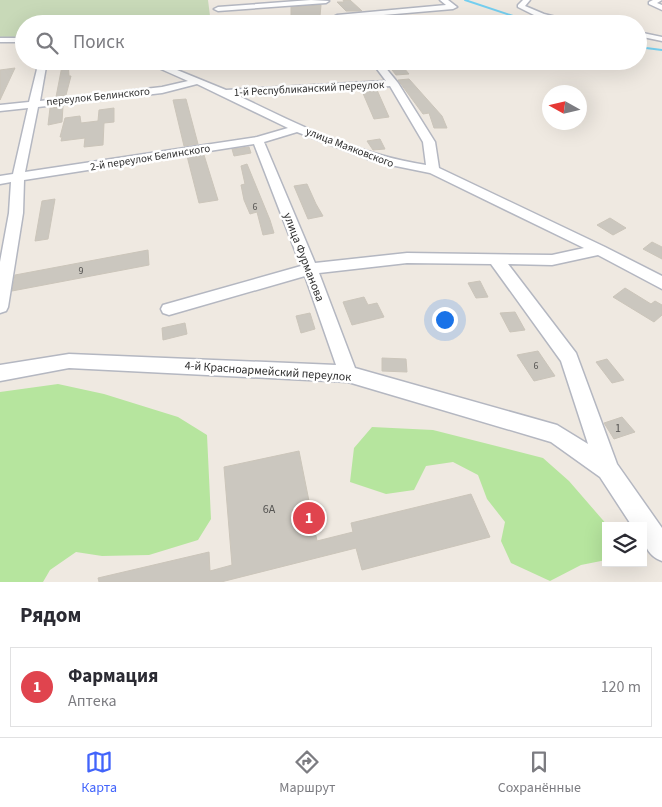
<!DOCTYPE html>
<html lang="ru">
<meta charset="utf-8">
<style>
:root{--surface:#fff;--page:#f2f2f3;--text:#2b2b33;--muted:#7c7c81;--line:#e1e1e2;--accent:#4264fb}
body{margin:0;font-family:"Source Sans 3",sans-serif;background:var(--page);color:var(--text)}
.controls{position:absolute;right:15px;bottom:15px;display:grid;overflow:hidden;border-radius:0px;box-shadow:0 5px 20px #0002}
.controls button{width:45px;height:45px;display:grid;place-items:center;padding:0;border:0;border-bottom:1px solid var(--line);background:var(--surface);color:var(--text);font:25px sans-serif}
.compass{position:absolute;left:542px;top:85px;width:45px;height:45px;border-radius:50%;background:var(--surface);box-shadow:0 5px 20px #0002;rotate:278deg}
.you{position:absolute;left:444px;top:319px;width:18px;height:18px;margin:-12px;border:4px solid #fff;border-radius:50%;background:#1a73e8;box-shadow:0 0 0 8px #1a73e833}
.badge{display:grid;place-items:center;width:32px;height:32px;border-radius:50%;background:var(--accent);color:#fff;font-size:16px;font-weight:700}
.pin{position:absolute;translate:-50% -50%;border:2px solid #fff;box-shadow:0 1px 5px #0006}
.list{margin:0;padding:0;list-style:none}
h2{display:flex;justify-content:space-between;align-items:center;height:65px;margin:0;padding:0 20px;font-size:21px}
h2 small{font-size:16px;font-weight:400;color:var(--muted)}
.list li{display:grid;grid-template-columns:32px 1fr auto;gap:15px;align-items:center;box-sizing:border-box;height:80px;margin:0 10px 10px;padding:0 10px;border:1px solid var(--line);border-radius:0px}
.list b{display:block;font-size:19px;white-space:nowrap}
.list p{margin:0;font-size:16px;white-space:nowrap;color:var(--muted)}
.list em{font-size:16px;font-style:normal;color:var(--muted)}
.icon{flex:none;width:28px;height:28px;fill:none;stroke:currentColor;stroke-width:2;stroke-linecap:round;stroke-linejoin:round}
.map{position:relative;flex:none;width:662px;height:582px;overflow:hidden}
.search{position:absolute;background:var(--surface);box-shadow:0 5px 20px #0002;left:15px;right:15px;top:15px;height:55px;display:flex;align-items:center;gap:12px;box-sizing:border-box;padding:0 18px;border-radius:28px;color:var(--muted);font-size:19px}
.sheet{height:155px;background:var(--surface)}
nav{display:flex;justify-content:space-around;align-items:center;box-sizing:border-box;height:70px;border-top:1px solid var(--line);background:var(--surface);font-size:14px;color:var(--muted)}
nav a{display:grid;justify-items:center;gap:2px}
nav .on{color:var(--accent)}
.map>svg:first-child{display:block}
</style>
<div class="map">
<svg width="662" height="582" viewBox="0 0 662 582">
<rect width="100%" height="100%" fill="#efe9e1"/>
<path fill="#b6e59e" d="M58,384l46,10 74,23 29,18 4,84 -13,21 -49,15 -47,1 -26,-4 -26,18 -7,12h-43v-190z
M372,427l61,3 110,28 26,23 39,45h-2v34l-25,5 -31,16 -39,-18 -10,-22 4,-19 -18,-23 -9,-24 -25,-13 -27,4 -12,24 -28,4 -36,-12 4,-34z"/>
<path fill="#c8d9b8" d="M0,0h208l3,24h-187v14h-24z"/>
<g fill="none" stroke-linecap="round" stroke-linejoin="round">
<path stroke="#75cff0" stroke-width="2" d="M465,0l72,24
M638,47l24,3"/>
</g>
<path fill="#cbc7bf" stroke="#cbc5ba" d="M343,0h7l12,11h-16l-9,-9h7z
M321,5l-1,11h-20l3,8h-12v-17z
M63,61h5l1,15h2l-5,19 -10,2z
M385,61h13l11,13 -13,1z
M15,68l-15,32v-30z
M409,79l33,37 5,12h-13l-5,-15 -6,1 -25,-34z
M377,90l12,27 -15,2 -12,-28z
M186,99l12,45 -14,2 -11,-46z
M63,106l-1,16 -14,3 2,-17z
M114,108v14l-10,1 -1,22 -19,2 1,-9 -24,3 1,-4h-2l5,-19 15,-2 1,7 17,-2 1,-11z
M380,139l5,10 -12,1 -6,-9z
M249,147l2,6 -17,3 -2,-7z
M201,154l3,1 14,45 -19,3 -12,-47z
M247,164l23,56 4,13 -11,2 -6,-23 -7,2 -6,-14 -3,-15 4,-1 -4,-18z
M307,184l9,20 7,12 -15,3 -14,-33z
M55,199l-7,40 -13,2 7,-40z
M610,218l16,10 -13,7 -16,-10z
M652,242l10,5v12l-19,-10z
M148,250l1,15 -137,26 3,-16z
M480,281l8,16 -12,1 -8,-15z
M625,288l26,16 4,-3 7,4v10l-8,7 -41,-25z
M364,297l4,8 9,-2 7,14 -32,8 -9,-23z
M515,312l10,18 -15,2 -10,-19z
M310,313l5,16 -14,4 -5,-17z
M185,323l2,11 -24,6 -1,-12z
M538,351l17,25 -21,5 -17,-26z
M382,358l24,1 1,13 -25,-1z
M607,359l17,21 -12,3 -16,-21z
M622,417l13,15 -21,7 -10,-16z
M299,451l18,90 36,-9 -2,-9 120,-29 19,43 -128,33 -6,-22 -135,34h-122l-1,-4 111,-26 1,19 22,-6 -8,-98z"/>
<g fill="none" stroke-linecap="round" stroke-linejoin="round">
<g stroke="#b4b7c1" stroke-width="3">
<path id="minor" d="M311,0l18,1 -3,2 -108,8 -4,-2 4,-2z
M440,0h8l9,7 -4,2 -116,10 -4,-2 4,-2 109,-10z
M523,0h7l-5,6 19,8 40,10h-16l-25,-6 -14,6h-12l19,-8 -18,-9v-2z
M653,0h9l-5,3 5,2v5l-13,-6v-2z
M638,32l24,5v4l-24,-5z
M0,38h24v4h-24z
M39,61h8l-7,40 122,-14 26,-6 -45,-20h12l71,29 160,-9 -15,-20h9l18,22 37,59 4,26 166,79 57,29v13l-64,-34 -46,10 -44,-1 68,89 41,111 45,64v33c-16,-6 -19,-19 -19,-35h-11l-32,-49 -49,-35 -203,-60 -279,-14 -69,13v-16l69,-11 267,11 -31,-89 -136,39 -6,-2 -2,-4 2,-4 138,-39 -47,-122 -230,36 -1,33 -15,94 -2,4 -6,2v-51l9,-49 2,-31 -11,2v-8l13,-2 15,-66 -28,3v-6l29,-3zM197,84l91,44 -31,9 -232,35 13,-65 124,-14zM390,86l33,56 3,23c-67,-10 -128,-40 -189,-70zM297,132l79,30 54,11 154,75 -32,7 -145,-2 -92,10 -51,-121zM407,263l84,1 70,97 27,83 -31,-19 -202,-57 -36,-95z"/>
</g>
<use href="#minor" fill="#fff" fill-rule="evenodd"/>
</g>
<g text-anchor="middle" stroke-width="5" stroke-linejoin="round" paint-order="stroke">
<g font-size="10" fill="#555452">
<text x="255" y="210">6</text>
<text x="81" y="274">9</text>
<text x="536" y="369">6</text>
</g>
<g font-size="11" fill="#2e2e2e" stroke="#fff">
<text transform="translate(309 88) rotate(-3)" y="4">1-й Республиканский переулок</text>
<text transform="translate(98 96) rotate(-6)" y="4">переулок Белинского</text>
<text transform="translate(350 147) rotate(21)" y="4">улица Маяковского</text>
<text transform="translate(150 157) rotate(-9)" y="4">2-й переулок Белинского</text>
</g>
<g font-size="12" fill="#2e2e2e" stroke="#fff">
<text transform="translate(304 257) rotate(69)" y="4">улица Фурманова</text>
<text transform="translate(268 371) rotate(4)" y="4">4-й Красноармейский переулок</text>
</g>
<g font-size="12" fill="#555452">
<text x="618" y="432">1</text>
<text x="269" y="513">6А</text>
</g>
</g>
</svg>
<div class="controls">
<button><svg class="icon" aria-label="layers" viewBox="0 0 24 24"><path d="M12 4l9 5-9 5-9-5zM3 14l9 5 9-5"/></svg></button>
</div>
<svg class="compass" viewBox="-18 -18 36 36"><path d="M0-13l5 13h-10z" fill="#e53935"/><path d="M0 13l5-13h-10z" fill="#7c7c81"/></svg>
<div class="you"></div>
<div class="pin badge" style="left:309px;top:518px;background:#e0444e">1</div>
<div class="search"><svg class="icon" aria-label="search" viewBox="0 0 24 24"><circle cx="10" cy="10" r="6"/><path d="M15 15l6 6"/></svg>Поиск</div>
</div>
<section class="sheet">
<h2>Рядом<small></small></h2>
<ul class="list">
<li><span class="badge" style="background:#e0444e">1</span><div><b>Фармация</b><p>Аптека</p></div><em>120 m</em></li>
</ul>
</section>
<nav>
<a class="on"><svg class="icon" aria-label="map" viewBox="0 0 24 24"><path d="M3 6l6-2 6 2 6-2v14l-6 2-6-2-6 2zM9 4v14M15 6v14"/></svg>Карта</a>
<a><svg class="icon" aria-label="directions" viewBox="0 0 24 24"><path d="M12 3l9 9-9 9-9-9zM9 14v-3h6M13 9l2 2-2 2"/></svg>Маршрут</a>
<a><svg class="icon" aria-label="saved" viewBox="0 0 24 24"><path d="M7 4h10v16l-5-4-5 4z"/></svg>Сохранённые</a>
</nav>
